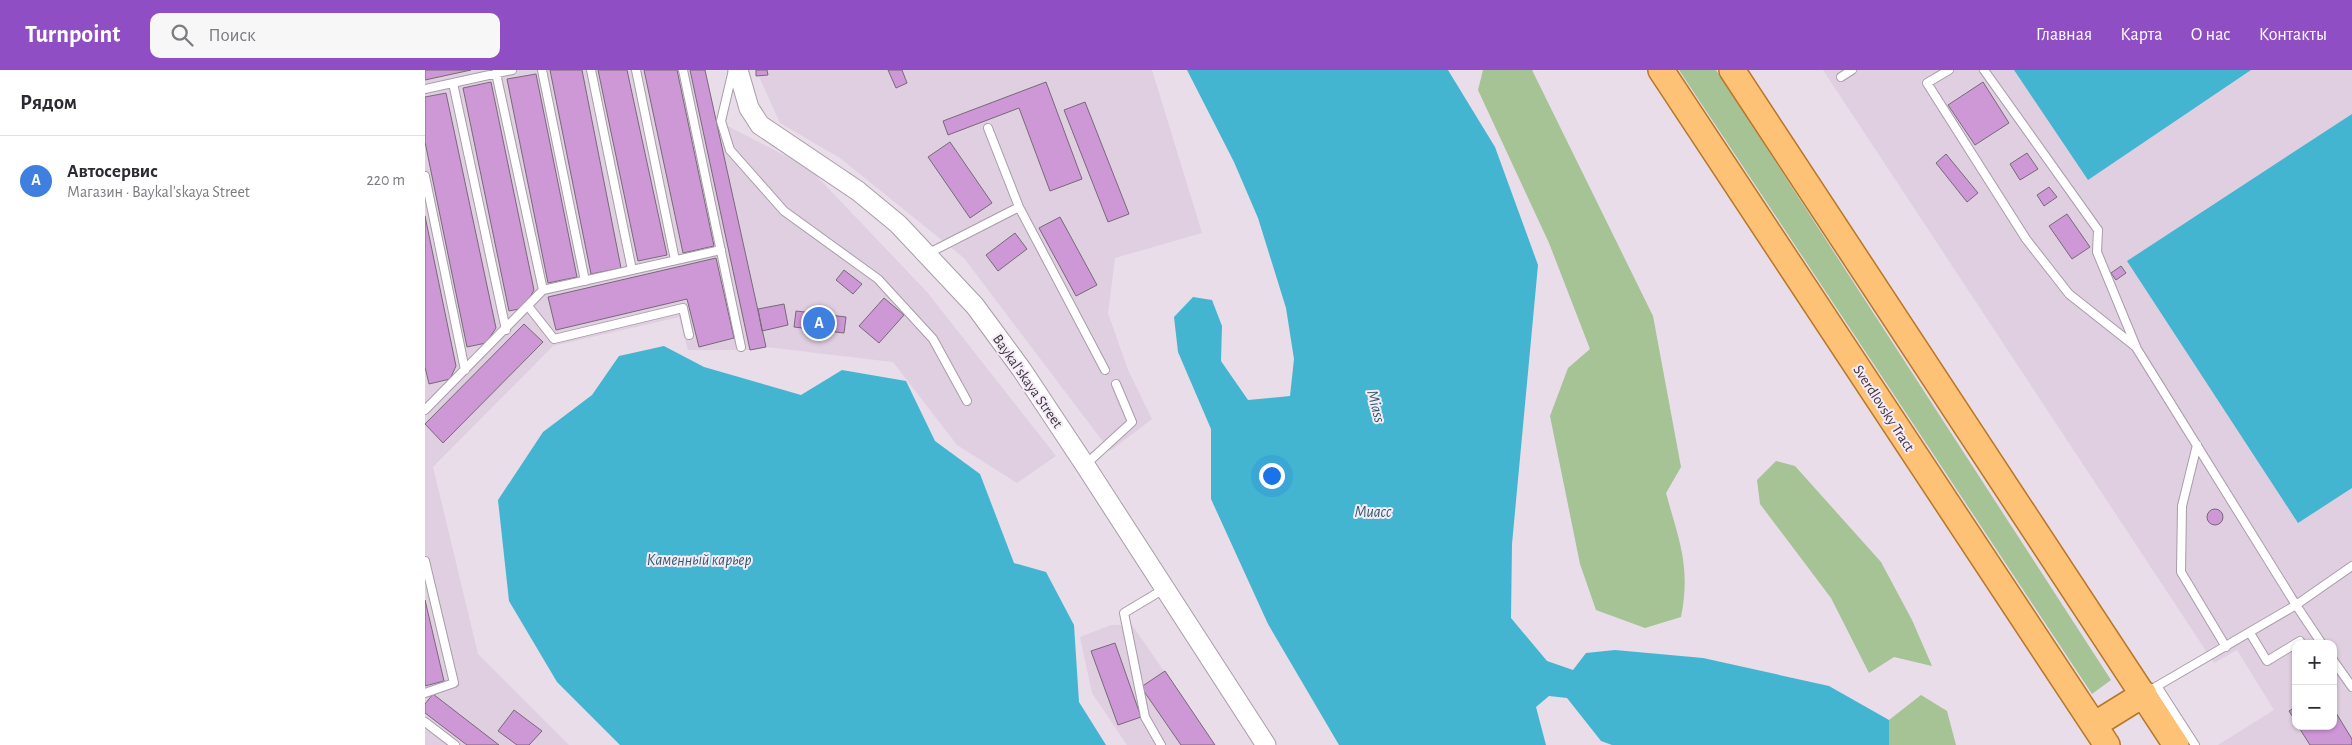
<!DOCTYPE html>
<html lang="ru">
<meta charset="utf-8">
<style>
:root{--surface:#fff;--page:#f7f7f7;--text:#2b2b33;--muted:#7c7c81;--line:#e1e1e2;--accent:#8f4ec4}
body{margin:0;font-family:"Alegreya Sans",sans-serif;background:var(--page);color:var(--text)}
.controls{position:absolute;right:15px;bottom:15px;display:grid;overflow:hidden;border-radius:10px;box-shadow:0 1px 4px #0004}
.controls button{width:45px;height:45px;display:grid;place-items:center;padding:0;border:0;border-bottom:1px solid var(--line);background:var(--surface);color:var(--text);font:25px sans-serif}
.you{position:absolute;left:846px;top:405px;width:18px;height:18px;margin:-12px;border:4px solid #fff;border-radius:50%;background:#1a73e8;box-shadow:0 0 0 8px #1a73e833}
.badge{display:grid;place-items:center;width:32px;height:32px;border-radius:50%;background:var(--accent);color:#fff;font-size:16px;font-weight:700}
.pin{position:absolute;translate:-50% -50%;border:2px solid #fff;box-shadow:0 1px 5px #0006}
.list{margin:0;padding:0;list-style:none}
h2{display:flex;justify-content:space-between;align-items:center;height:65px;margin:0;padding:0 20px;font-size:21px}
h2 small{font-size:16px;font-weight:400;color:var(--muted)}
.list li{display:grid;grid-template-columns:32px 1fr auto;gap:15px;align-items:center;box-sizing:border-box;height:90px;padding:0 20px;border-top:1px solid var(--line)}
.list b{display:block;font-size:19px;white-space:nowrap}
.list p{margin:0;font-size:16px;white-space:nowrap;color:var(--muted)}
.list em{font-size:16px;font-style:normal;color:var(--muted)}
.icon{flex:none;width:28px;height:28px;fill:none;stroke:currentColor;stroke-width:2;stroke-linecap:round;stroke-linejoin:round}
.map{position:relative;flex:none;width:1927px;height:675px;overflow:hidden}
header{display:flex;align-items:center;gap:30px;box-sizing:border-box;height:70px;padding:0 25px;background:var(--accent);color:#fff}
header strong{font-size:24px}
nav{display:flex;gap:28px;margin-inline-start:auto;font-size:18px}
.search{width:350px;height:45px;background:var(--page);display:flex;align-items:center;gap:12px;box-sizing:border-box;padding:0 18px;border-radius:10px;color:var(--muted);font-size:19px}
main{display:flex}
aside{flex:1;background:var(--surface)}
.map>svg:first-child{display:block}
</style>
<header>
<strong>Turnpoint</strong>
<div class="search"><svg class="icon" aria-label="search" viewBox="0 0 24 24"><circle cx="10" cy="10" r="6"/><path d="M15 15l6 6"/></svg>Поиск</div>
<nav><a>Главная</a><a>Карта</a><a>О нас</a><a>Контакты</a></nav>
</header>
<main>
<aside>
<h2>Рядом<small></small></h2>
<ul class="list">
<li><span class="badge" style="background:#3f7fe0">A</span><div><b>Автосервис</b><p>Магазин · Baykal'skaya Street</p></div><em>220 m</em></li>
</ul>
</aside>
<div class="map">
<svg width="1927" height="675" viewBox="0 0 1927 675">
<rect width="100%" height="100%" fill="#e8dde9"/>
<path fill="#dfcfe1" fill-rule="evenodd" d="M0,0h280l11,50 93,48 118,124 129,164 -39,27 -60,-38 -64,-83 -127,-15 -16,3h-62l-9,-33 -126,29 -120,121 45,187 91,91h-144z
M331,0h396l50,163 -87,25 -7,55 20,57 24,49 -42,32 -146,-193 -124,-100 -60,-35z
M1398,0h529v675h-134l56,-35 -37,-60 -23,13zM1871,574h37v82h-37z
M686,555h21l83,120h-88l-35,-52 -12,-56z"/>
<path fill="#a5c394" d="M1058,0h49l121,246 28,151 -15,26c13,48 25,73 15,124l-36,11 -49,-18 -16,-46 -30,-148 18,-48 22,-19 -41,-106 -71,-153z
M1254,0h37l395,610 -19,14z
M1351,391l19,5 86,96 31,58 20,46 -38,-9 -25,16 -38,-75 -71,-94 -3,-24z
M1496,625l26,16 9,34h-67v-25z"/>
<path fill="#44b5d0" d="M762,0h261l47,77 43,118 -26,279 -1,74 36,43 26,9 13,-17 29,-3 88,8 126,28 60,34v25h-277l-11,-4 -34,-43 -18,-2 -13,11 10,38h-207l-71,-121 -57,-125v-70l-33,-77 -4,-35 19,-20 19,3 10,26 -1,35 27,39 42,-4 4,-37 -8,-51 -28,-90 -24,-56z
M1589,0h237l-163,110z
M1927,44v374l-54,35 -171,-262z
M239,276l40,21 97,28 41,-25 64,11 29,60 45,33 34,89 32,9 28,53 5,77 27,43h-486l-63,-63 -48,-81 -11,-101 45,-68 49,-37 27,-39z"/>
<path fill="#ce97d6" stroke="#756b76" d="M0,0h46l-46,10z
M125,0h32l39,198 -30,6z
M173,0h29l40,185 -29,6z
M219,0h33l37,176 -31,7z
M265,0h15l61,277 -16,3z
M331,0h11l1,5 -12,1z
M463,0h14l5,13 -11,5z
M111,4l41,203 -29,6 -41,-204z
M66,12l43,208 -10,18 -15,3 -46,-223z
M621,12l36,97 -32,12 -31,-83 -71,27 -5,-14z
M1558,12l26,41 -34,22 -27,-40z
M21,23l50,235 -10,15 -19,4 -42,-205v-45z
M660,32l44,112 -21,8 -44,-112z
M525,72l42,61 -22,15 -42,-61z
M1602,83l11,16 -18,11 -10,-16z
M1521,84l32,39 -11,9 -31,-39z
M1624,117l8,10 -13,9 -7,-11z
M1642,144l23,33 -18,12 -23,-33z
M0,146l31,150 -6,13 -21,5 -4,-17z
M635,147l37,68 -21,11 -37,-68z
M590,163l12,16 -29,22 -12,-16z
M291,188l18,80 -35,9 -12,-48 -131,31 -8,-33z
M1696,196l5,7 -10,7 -5,-7z
M419,200l18,14 -9,10 -17,-14z
M459,228l20,17 -25,28 -20,-17z
M359,234l4,21 -26,6 -4,-22z
M371,241l50,6 -2,16 -50,-6z
M99,254l19,18 -100,101 -18,-19z
M1782 447a8 8 0 1 1 16 0a8 8 0 1 1-16 0Z
M0,530l19,81 -19,5z
M690,573l26,74 -23,8 -27,-74z
M740,601l50,74h-34l-40,-58z
M8,624l66,51h-32l-42,-32v-9z
M1871,637v15l-7,-11z
M1908,638l19,31v6h-42l-12,-19h35z
M89,640l28,21 -13,14h-12l-19,-14z"/>
<g fill="none" stroke-linecap="round" stroke-linejoin="round">
<g stroke="#a89da9" stroke-width="10">
<path id="service" d="M117,0l43,211
M166,0l41,200
M211,0l39,190
M258,0l58,277
M308,0l-12,51 9,29 54,61 94,68 55,60 34,62
M1524,0l-22,13 99,156 43,55 67,53
M1559,0l114,160 -1,22 40,97 159,256 26,39
M71,3l47,217
M1416,7l11,-7
M28,13l53,247
M0,19l87,-19
M563,58l31,79 86,163
M0,106l40,194
M502,184l92,-47
M103,236l26,33 129,-31 6,27
M0,340l118,-120 178,-40
M1772,375l-15,61 -1,66 45,75
M660,395l47,-43 -16,-38
M0,491l29,122 -29,10
M1825,563l17,28 33,-20
M1908,590l19,27
M1732,616l38,59
M1722,622l149,-87 56,-39
M0,652l30,23
M736,675l-16,-28 -21,-104 40,-24"/>
</g>
<g stroke="#a89da9" stroke-width="21">
<path id="tertiary" d="M313,0l11,38 11,17 98,66 40,33 77,82 47,64 63,95 181,280"/>
</g>
<g stroke="#b97626" stroke-width="28">
<path id="primary" d="M1236,0l446,675
M1307,0l444,675
M1669,655l50,-31"/>
</g>
<use href="#service" stroke="#fff" stroke-width="8"/>
<use href="#tertiary" stroke="#fff" stroke-width="19"/>
<use href="#primary" stroke="#fec276" stroke-width="25"/>
</g>
<g text-anchor="middle" stroke-width="4" stroke-linejoin="round" paint-order="stroke">
<g font-size="15" fill="#3a353a" stroke="#f5eaf7">
<text transform="translate(603 311) rotate(55)" y="5">Baykal'skaya Street</text>
<text transform="translate(1459 338) rotate(57)" y="5">Sverdlovsky Tract</text>
</g>
<g font-size="16" font-style="italic" fill="#2e5d69" stroke="#f5eaf7">
<text transform="translate(952 336) rotate(75)" y="6">Miass</text>
<text x="948" y="447">Миасс</text>
<text x="274" y="495">Каменный карьер</text>
</g>
</g>
</svg>
<div class="controls">
<button>+</button>
<button>−</button>
</div>
<div class="you"></div>
<div class="pin badge" style="left:394px;top:253px;background:#3f7fe0">A</div>
</div>
</main>
